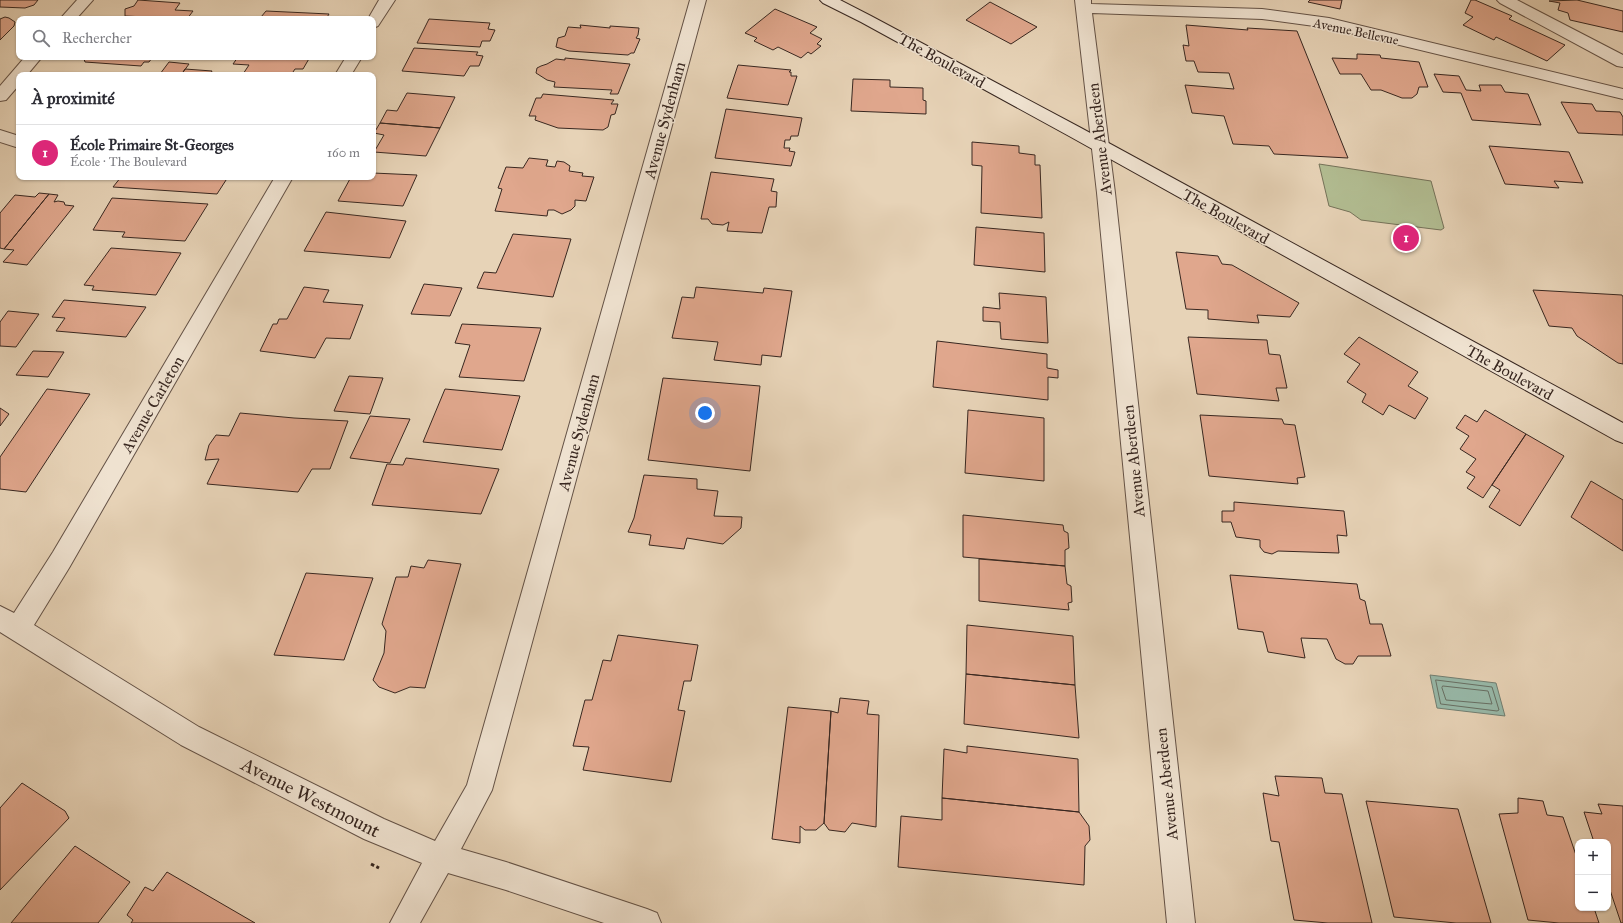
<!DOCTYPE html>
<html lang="fr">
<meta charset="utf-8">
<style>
:root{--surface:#fff;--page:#f7f7f7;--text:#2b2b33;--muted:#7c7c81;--line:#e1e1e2;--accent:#db2777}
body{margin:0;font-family:"IM FELL Great Primer",serif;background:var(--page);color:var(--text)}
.controls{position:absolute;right:12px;bottom:12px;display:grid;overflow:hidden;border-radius:8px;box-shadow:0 1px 3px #0004}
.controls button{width:36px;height:36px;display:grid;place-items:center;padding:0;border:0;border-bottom:1px solid var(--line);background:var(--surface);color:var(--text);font:20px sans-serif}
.you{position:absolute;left:705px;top:413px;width:14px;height:14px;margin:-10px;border:3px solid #fff;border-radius:50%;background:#1a73e8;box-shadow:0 0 0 6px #1a73e833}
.badge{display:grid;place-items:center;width:26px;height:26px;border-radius:50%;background:var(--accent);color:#fff;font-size:13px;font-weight:700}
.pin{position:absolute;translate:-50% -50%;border:2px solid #fff;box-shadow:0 1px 4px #0006}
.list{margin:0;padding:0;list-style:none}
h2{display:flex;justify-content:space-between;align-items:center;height:52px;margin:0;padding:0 16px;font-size:17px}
h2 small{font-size:13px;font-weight:400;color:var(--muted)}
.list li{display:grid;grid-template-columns:26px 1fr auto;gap:12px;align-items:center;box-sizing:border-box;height:56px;padding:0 16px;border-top:1px solid var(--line)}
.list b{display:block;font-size:15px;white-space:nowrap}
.list p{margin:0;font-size:13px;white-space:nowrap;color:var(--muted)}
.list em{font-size:13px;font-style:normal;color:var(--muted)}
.icon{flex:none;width:22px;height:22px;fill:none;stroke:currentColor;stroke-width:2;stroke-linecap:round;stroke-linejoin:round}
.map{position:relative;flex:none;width:1623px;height:923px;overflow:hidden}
.search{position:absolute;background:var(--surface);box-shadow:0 1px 3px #0004;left:16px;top:16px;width:360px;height:44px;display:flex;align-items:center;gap:10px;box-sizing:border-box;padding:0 14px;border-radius:8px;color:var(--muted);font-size:15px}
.panel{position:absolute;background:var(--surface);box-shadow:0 1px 3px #0004;left:16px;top:72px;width:360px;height:108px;border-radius:8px}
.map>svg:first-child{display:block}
</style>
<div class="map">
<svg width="1623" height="923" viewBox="0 0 1623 923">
<rect width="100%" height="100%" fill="#e7d3b7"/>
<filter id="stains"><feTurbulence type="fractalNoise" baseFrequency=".005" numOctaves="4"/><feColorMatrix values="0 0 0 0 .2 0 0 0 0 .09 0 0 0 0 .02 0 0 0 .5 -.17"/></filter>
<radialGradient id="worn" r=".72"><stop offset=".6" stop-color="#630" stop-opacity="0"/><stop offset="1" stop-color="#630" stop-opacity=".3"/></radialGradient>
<path fill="#b2bd92" stroke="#757259" d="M1319,164l112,17 13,47 -3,2 -80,-10 -11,-8 -21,-6z"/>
<path fill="#98b9a9" stroke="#727f72" d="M1430,675l66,8 9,33 -68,-8z"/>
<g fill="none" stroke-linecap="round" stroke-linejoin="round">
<path stroke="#687064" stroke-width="1" d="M1436,680l56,7 7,23 -2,1 -56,-7z
M1443,686l45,5 4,13 -46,-4 -4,-12z"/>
</g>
<path fill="#e0a78d" stroke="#382720" d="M0,0h38l-4,5 -9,3 -25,-1z
M138,0l42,3 -5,7 18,1 -6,8 -62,-3v-7l9,-3z
M1310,0h32l-2,9 -32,-7z
M1471,0h4l37,16 -3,3 56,26 -18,16 -51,-24 -2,3 -31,-15 10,-8 -8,-4z
M1577,0l46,11v21l-53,-12 -2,-7 -10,-3 2,-7 -11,-2z
M990,2l47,25 -26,17 -45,-24z
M775,9l42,18 -7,6 12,6 -5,5 4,2 -10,8 -3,-2 -7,6 -23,-11 -5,3 -19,-9 3,-3 -12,-5z
M266,11l63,3 -3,5h-73l2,-2h6z
M5,17l4,1 6,4 -1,4 -14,14v-21z
M429,19l61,4 -2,6 7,1 -5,11h-8l-2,6 -63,-4z
M580,25l30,3v-2l29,2 -1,7 -2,3 4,1 -6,14h-3l-3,2 -59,-4 -13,-4 2,-9 7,-2 3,-9 13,1z
M1186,25l62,5 -1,-2 50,3 51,127 -74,-4 -5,-8 -36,-2 -9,-28 -32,-3 -7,-28 49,4 -5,-16 -31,-1 -4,-11h-8l-3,-16 6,1z
M414,48l64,4 -2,3 7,1 -4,10h-9l-6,10 -62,-5z
M1357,54l23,1 1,3 38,4 9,25h-9l-2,7 -5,4h-10l-21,-8h-10l-10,-16h-21l-8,-16 25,1z
M85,57h59l8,1 -3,4h-5l-3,4 -56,-4 -1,-3z
M238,57h72l-7,12h-8l-4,6 -48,-1 6,-9 -16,-1z
M565,58l65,6 -12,30h-8l2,-4 -58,-3 1,-5 -8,-2 -11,-7 1,-5 4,-2 6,-2 9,-5 9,1z
M169,62l20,2 -8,11 -21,-1z
M738,65l53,5 -2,2h2v4h6l-9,29 -61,-7z
M185,69l27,2 -2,4h-29z
M1434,74l25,2 7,14 15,1 -2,-6h22l4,7 23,2 13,31 -69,-5 -11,-27 -18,-1z
M853,79l37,1v7l33,1v12l3,1v13l-75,-3z
M407,93l48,4 -15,31 -60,-5 7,-13 10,1z
M543,94l71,6 -3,4h7l-3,10 -4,1 -3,12 -5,3 -45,-2 -23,-8 1,-4h-7l7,-18h5z
M1561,102l31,2 4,7 24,1 3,5v18l-45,-2z
M726,109l76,9 -4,18h-7l-1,4h-5l-1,8h6l-1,3 6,1 -4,14 -76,-8z
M380,123l60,5 -14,28 -52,-4 10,-17 -10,-2z
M972,142l47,4v7l16,2v10h5l2,53 -61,-5 1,-47 -10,-1z
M1489,146l80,6 14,31 -29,-2 5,7 -54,-4z
M529,158l19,2 -2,6 9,1 2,-6 7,1 6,4 -1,5 14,2 -1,3 12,1 -8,24 -11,-1v6l-4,4 -9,4 -8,-4h-6l-1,6 -52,-5 7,-22 -4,-1 8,-21 17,1z
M711,172l63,7 -3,12 6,1 -1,15h-7l-7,26 -35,-2 2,-9 -6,3 -11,-1 -4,-5h-7z
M373,173l44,2 -14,31 -65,-5 13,-24h22z
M121,177l24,1 1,-1h82l-11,17 -104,-7z
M39,193l10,1 -45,55 -4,-1v-35l15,-18 20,2z
M49,194l9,1 -4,7 4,-1 6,1 1,3 9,1 -47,59 -24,-3 11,-12 -10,-1z
M112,198l96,6 -23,37 -63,-4 3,-5 -32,-2z
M326,212l80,9 -16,37 -86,-7z
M976,227l68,6 1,39 -71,-7z
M513,234l58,5 -18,58 -76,-9 7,-16 12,1z
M111,248l70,5 -25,42 -64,-5 2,-4 -10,-1z
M1176,252l42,4 4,8 10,1 67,38 -9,14 -33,-2 2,8 -51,-4v-9l-22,-1z
M424,284l38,4 -12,28 -39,-2z
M304,287l25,3 -6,12 40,3 -13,34 -24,-1 -11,20 -55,-7 13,-27h4l2,-5h8z
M696,287l67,6 1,-5 28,3 -11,66 -19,-2 -1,10 -47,-5 4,-18 -46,-4 10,-41 12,1z
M1533,290l89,5 1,2v67l-5,-1 -41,-27 -5,-8 -23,-2z
M999,293l47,4 2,46 -47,-4 -1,-17 -17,-1v-14l17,2z
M64,300l82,7 -20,30 -70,-6 9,-13 -13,-1z
M8,311l31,3 -23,33 -16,-1v-24z
M462,324l79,4 -17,53 -65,-4 11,-32 -15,-2z
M1188,337l79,3 2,14 11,1 7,33h-11l3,13 -82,-7z
M1359,337l59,35 -10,14 20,12 -13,21 -26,-14 -6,10 -21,-13 4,-8 -19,-12 13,-18 -16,-10z
M937,341l110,13v14l11,2v8l-10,-1v23l-115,-13z
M33,351l31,1 -16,25 -32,-2z
M349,376l34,2 -13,36 -36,-3z
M663,378l97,8 -10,85 -102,-11z
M47,389l43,5 -64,98 -26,-3v-32z
M445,389l75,7 -18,54 -79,-8z
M0,408l9,6 -9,12z
M968,410l76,8v63l-79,-8z
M1485,410l41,24 -43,64 -16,-10 8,-11 -9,-5 10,-13 -16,-10 9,-13 -13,-8 9,-13 12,7z
M240,413l54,5 54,3 -18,48h-18l-14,23 -91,-8 12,-25 -14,1 4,-15 7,-10 13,1z
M1200,415l82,4 2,5 11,1 10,52 -8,1 1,6 -89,-8z
M370,416l40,3 -20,44 -40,-5z
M1526,434l38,22 -44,70 -31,-19 11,-17 -8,-5z
M406,458l93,11 -18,45 -109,-9 15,-41 16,1z
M644,475l53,4v10l21,2 -4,25 28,1 -1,11 -18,16 -36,-6 -3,11 -35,-4 2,-10 -23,-3 6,-14z
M1591,481l32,19v51l-52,-34z
M1234,502l110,9 3,25 -10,-1 2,18 -61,-2 -6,3 -8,-2 -4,-5v-7l-24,-3 -5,-15h-9v-11h12z
M963,515l100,10 1,6 4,2 1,15 -4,2v16l-102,-9z
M979,559l86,7 2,18 4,2 1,16 -4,1 1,7 -90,-9z
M428,560l33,4 -36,124 -15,-1 -15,6 -16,-6 -6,-7 11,-27 2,-22 -4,-7 14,-47h12l3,-11 13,2z
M306,573l67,5 -29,82 -70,-5z
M1230,575l127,9 3,15 5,2 5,23h12l9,32h-33l-5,8h-8l-9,-5 -9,-20 -26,-1 4,20 -37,-6 -5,-20 -25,-3z
M967,625l106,11 2,49 -109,-11z
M618,635l80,10 -7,36h-7l-6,29 7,1 -14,71 -88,-12 6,-23 -16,-1 12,-46h7l11,-40 8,1z
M966,674l109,11 4,53 -115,-14z
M840,698l29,3 -2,13 12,1 -3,112 -24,-4 -7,9 -16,-2 -5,-7 7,-112 7,2z
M788,707l43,4 -7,112 -8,7h-11l-5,-4v17l-28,-4z
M967,746l111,13 1,53 -137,-14 2,-49 23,4z
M1275,776l47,2 3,15 17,1 30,129h-44l-34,-3 -15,-78 -8,-1 -8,-48 16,3z
M22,783l43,28 4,7 -69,72v-82z
M942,798l137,14 10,14 1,14 -5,6 -1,39 -186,-18 3,-51 41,4z
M1518,798l25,3 4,14 16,2 15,44v47h16l5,15h-40l-31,-3 -29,-106 19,-1z
M1366,801l92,8 33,114h-35l-62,-6z
M1598,804l25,2v117h-2l-13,-39v-42h-14l-10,-30 18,2z
M75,846l55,36 -32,41h-87z
M167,872l88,51h-124l2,-3 -6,-5 18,-28 8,4z"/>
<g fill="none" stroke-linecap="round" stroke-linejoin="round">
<g stroke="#645246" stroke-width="2">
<path id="street" d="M77,0h16l-17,19h-16z
M379,0h16l-17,26 -5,2v-9h-5z
M690,0h16l-214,790 -31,59 45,13 141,47 10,4 4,10h-57l-98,-33 -58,-17 -28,50h-30l32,-60 -58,-24 -183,-94 -181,-113v-26l14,7 39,-61 222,-375h18l-224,391 -35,57 165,102 185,92 51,22 32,-56z
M1075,0h16v4l171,5 67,9 294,71v10l-294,-71 -67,-9 -170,-6 23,180 80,730h-28l-70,-730z
M1497,0h20l106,55v12l-6,-1 -117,-63z
M25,57h17l-15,18h-8v10l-13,15 -6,1v-15z
M346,57h16l-11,18h-16z
M0,130l19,6v12l-19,-6z"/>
</g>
<g stroke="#382720" stroke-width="2">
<path id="secondary" d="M820,0h20l31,16 210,112 542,295v20l-8,-3 -546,-304 -208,-114 -38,-19z"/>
</g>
<path stroke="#382720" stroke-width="3" stroke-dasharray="3.5 2.5" stroke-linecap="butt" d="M371,864l8,4"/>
<use href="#street" fill="#efe2d0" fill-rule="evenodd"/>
<use href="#secondary" fill="#efe2d0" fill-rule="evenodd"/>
</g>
<g text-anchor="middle" stroke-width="3" stroke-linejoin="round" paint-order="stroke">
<g font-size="13" fill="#382720" stroke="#efe2d0">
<text transform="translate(1356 31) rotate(12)" y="5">Avenue Bellevue</text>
</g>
<g font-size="16" fill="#382720" stroke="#efe2d0">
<text transform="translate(942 60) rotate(29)" y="6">The Boulevard</text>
<text transform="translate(664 120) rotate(-75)" y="6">Avenue Sydenham</text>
<text transform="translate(1099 139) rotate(-97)" y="6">Avenue Aberdeen</text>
<text transform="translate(1226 216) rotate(29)" y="6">The Boulevard</text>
<text transform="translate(1510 372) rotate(29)" y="6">The Boulevard</text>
<text transform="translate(152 404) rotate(-60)" y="6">Avenue Carleton</text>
<text transform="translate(578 432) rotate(-75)" y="6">Avenue Sydenham</text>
<text transform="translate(1133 461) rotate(-96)" y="6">Avenue Aberdeen</text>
<text transform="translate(1166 784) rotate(-96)" y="6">Avenue Aberdeen</text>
</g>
<g font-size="19" fill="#382720" stroke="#efe2d0">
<text transform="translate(311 797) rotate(27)" y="7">Avenue Westmount</text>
</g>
</g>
<rect width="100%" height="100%" filter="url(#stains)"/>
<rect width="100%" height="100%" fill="url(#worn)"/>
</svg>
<div class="controls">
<button>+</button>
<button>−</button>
</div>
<div class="you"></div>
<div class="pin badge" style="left:1406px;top:238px">1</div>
<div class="search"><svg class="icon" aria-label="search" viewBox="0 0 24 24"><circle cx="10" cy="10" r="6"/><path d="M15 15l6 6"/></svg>Rechercher</div>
<section class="panel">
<h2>À proximité<small></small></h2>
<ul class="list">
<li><span class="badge">1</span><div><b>École Primaire St-Georges</b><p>École · The Boulevard</p></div><em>160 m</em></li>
</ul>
</section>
</div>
